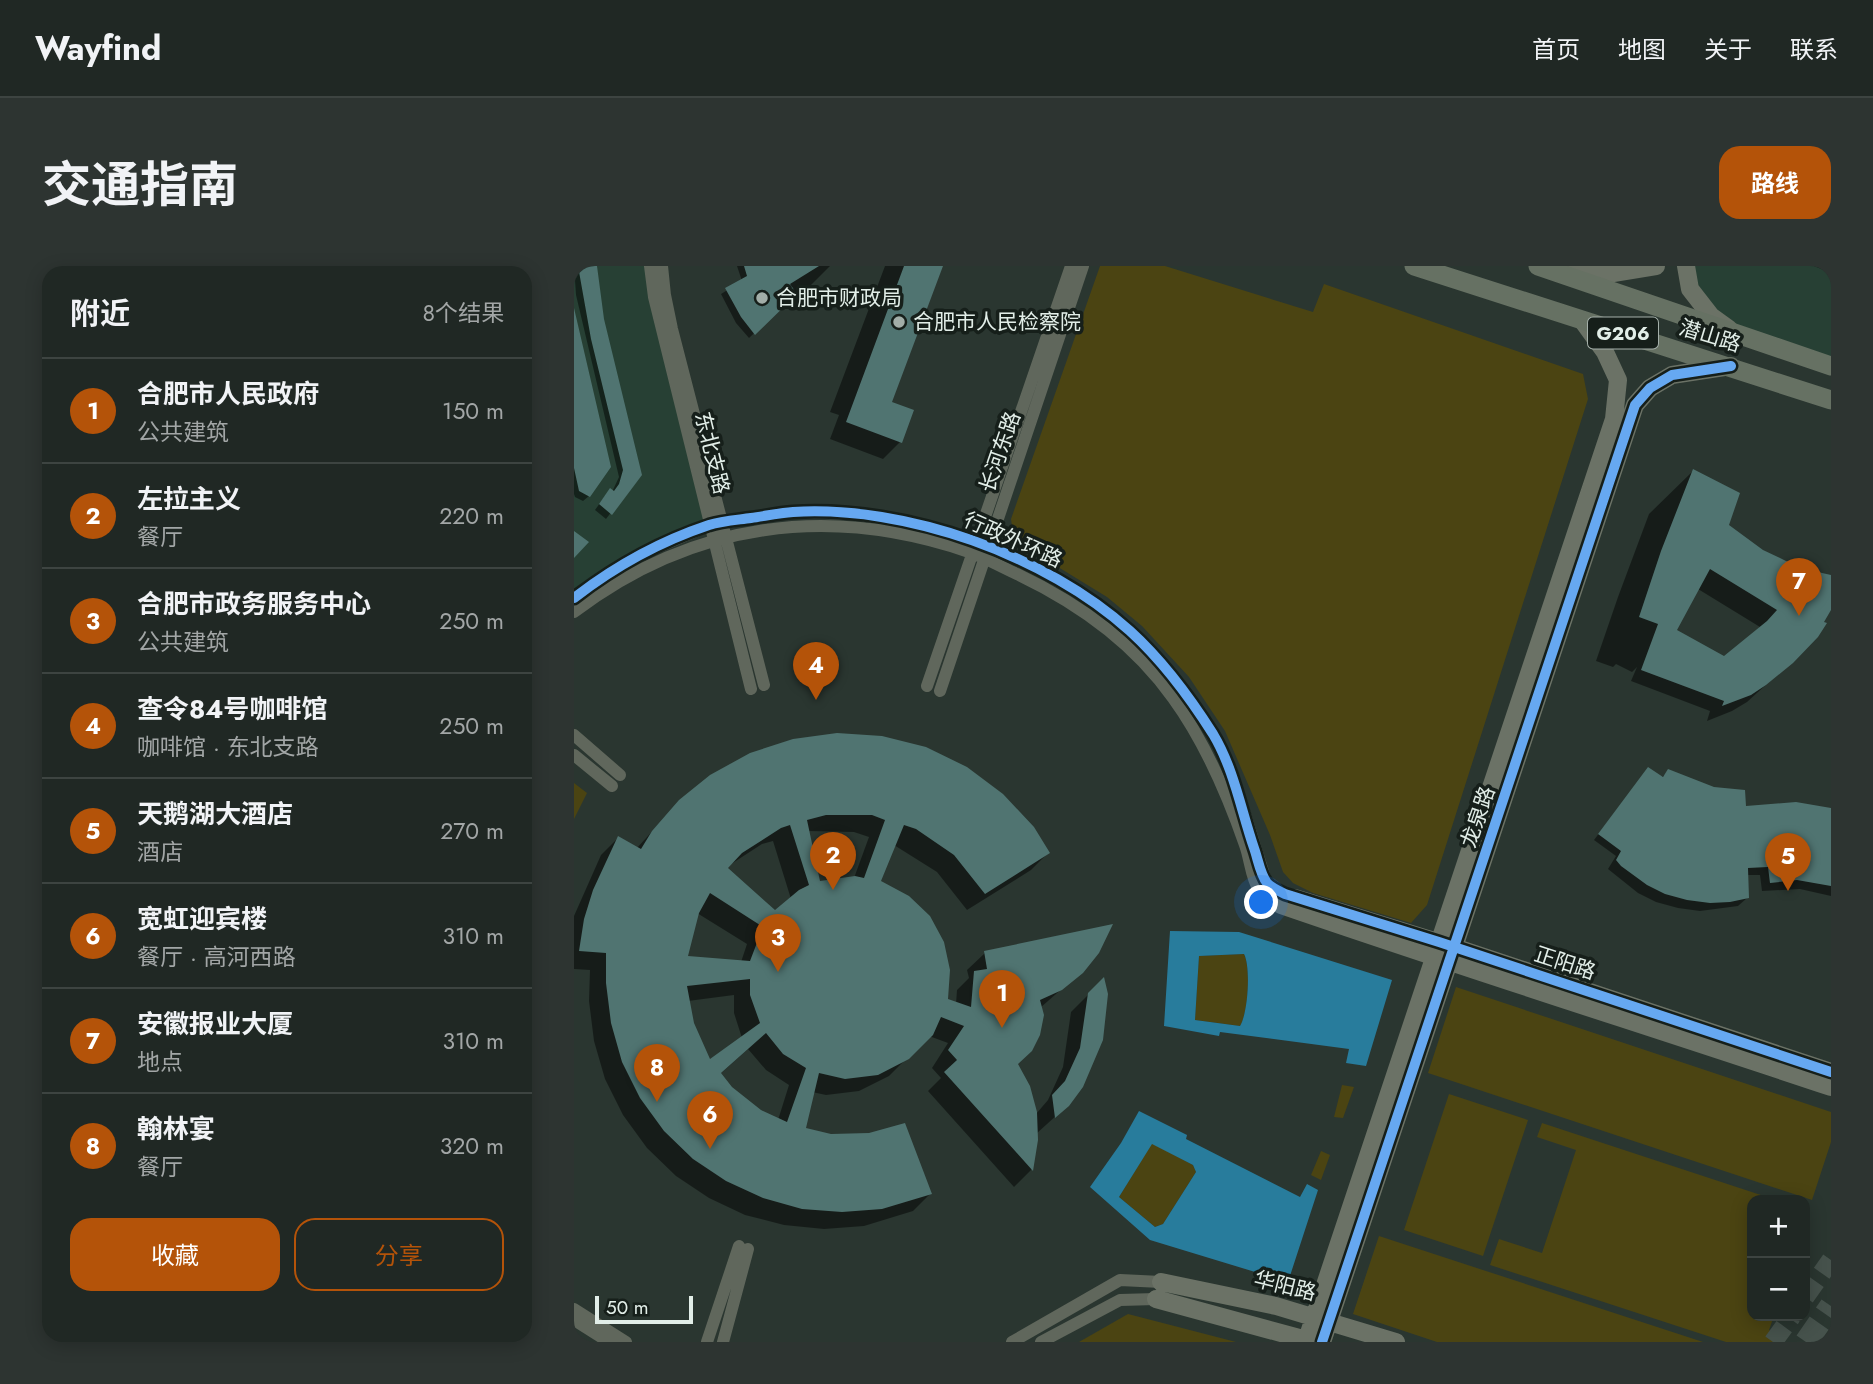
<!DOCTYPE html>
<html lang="zh">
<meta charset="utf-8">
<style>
:root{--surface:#202824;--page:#2d3431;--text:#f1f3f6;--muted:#a2a6a6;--line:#3d4441;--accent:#b45309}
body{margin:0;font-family:Jost,"Noto Sans SC",sans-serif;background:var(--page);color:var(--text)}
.controls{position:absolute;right:21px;bottom:21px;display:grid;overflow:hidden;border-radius:14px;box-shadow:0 4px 18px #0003}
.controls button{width:63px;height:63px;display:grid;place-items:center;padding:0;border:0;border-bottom:2px solid var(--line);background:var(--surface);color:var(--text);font:35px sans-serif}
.scale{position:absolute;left:21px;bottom:18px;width:98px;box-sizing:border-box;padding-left:7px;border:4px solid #e2eee8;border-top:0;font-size:19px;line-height:24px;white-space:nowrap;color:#e2eee8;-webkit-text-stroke:5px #161f1a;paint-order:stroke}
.you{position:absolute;left:688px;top:637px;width:24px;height:24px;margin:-18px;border:5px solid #fff;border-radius:50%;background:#1a73e8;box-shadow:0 0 0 10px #1a73e833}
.badge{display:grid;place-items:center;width:46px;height:46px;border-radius:50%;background:var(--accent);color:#fff;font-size:23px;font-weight:700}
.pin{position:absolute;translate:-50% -58px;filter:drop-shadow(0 2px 4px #0008)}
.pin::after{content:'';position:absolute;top:37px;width:24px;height:21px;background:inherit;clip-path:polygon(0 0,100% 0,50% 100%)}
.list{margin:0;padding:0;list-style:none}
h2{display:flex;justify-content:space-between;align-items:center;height:91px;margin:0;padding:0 28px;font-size:30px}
h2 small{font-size:23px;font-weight:400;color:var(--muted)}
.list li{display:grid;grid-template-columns:46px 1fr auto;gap:21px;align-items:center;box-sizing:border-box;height:105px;padding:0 28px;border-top:2px solid var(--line)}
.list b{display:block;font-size:26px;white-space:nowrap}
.list p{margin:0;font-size:23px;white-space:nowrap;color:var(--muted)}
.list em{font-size:23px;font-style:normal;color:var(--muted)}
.actions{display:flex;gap:14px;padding:21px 28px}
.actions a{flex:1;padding:16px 0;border:2px solid var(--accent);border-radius:21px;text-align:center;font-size:24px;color:var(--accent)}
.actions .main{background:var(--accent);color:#fff}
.map{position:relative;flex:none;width:1257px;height:1076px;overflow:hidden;border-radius:21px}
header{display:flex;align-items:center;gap:42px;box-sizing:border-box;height:98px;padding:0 35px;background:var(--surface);border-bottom:2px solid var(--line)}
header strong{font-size:33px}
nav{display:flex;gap:38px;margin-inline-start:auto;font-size:24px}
.intro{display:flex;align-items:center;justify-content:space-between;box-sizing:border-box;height:168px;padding:0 42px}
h1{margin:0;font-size:49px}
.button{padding:18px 32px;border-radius:21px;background:var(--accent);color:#fff;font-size:24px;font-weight:700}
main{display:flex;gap:42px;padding:0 42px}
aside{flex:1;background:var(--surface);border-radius:21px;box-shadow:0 4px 18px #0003}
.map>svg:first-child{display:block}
</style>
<header>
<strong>Wayfind</strong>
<nav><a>首页</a><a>地图</a><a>关于</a><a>联系</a></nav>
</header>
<div class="intro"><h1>交通指南</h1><a class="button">路线</a></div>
<main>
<aside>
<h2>附近<small>8个结果</small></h2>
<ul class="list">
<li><span class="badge">1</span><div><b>合肥市人民政府</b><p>公共建筑</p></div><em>150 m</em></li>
<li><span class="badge">2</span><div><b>左拉主义</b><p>餐厅</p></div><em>220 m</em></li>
<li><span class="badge">3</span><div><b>合肥市政务服务中心</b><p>公共建筑</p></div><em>250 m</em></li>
<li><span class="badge">4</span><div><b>查令84号咖啡馆</b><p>咖啡馆 · 东北支路</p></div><em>250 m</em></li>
<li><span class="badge">5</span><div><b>天鹅湖大酒店</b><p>酒店</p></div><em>270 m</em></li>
<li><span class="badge">6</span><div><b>宽虹迎宾楼</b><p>餐厅 · 高河西路</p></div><em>310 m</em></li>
<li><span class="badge">7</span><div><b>安徽报业大厦</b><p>地点</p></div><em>310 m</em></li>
<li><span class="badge">8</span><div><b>翰林宴</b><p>餐厅</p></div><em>320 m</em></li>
</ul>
<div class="actions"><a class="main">收藏</a><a>分享</a></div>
</aside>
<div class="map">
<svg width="1257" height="1076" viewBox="0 0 1257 1076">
<rect width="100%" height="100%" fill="#2a3630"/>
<path fill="#274034" d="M0,0h76l60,259 -136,73z
M1112,0h145v100l-120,-50z"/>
<path fill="#4b4412" d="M526,0h65l148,46 11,-28 259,90 5,25 -161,506 -16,18 -98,-30 -20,-10 -10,-11 -13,-37 -45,-104 -36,-54 -47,-51 -35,-29 -93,-57 -3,-21z
M0,517l13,10 -13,26z
M670,688c7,14 4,60 -4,72l-45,-6 4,-64z
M882,721l375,125v30l-19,58 -384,-127z
M768,819l12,2 -11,31 -9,-1z
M875,828l79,26 -45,136 -79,-26z
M968,857l234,77h-24v116h22l-5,14 8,3 -3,9h-48l-236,-77 9,-26 43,14 34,-103 -39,-13z
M578,877l41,22 3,7 -33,52 -8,3 -36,-30z
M747,885l9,4 -9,25 -10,-5z
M805,970l324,106h-266l-84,-28z
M554,1048l108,28h-157z"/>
<path fill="#287c9c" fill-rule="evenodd" d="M596,665l69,1 153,48 -26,86 -20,-3 3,-14 -129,-17 -1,4 -55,-10zM670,688c7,13 4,59 -4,72l-45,-6 4,-64z
M565,845l48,24 -1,4 114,58 7,-13 11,6 -30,92 -138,-42 -60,-53 31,-44zM578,878l41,21 3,7 -33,52 -8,3 -36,-30z"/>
<path fill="#0007" fill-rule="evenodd" d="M0,0h22l6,53 38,155 -34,45 -11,-9 10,-14 7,-4 7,-15 -43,-182z
M163,0h93l-36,36 -15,7 -30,29 -13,-15 -15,-29 21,-13z
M311,0h56l-51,137 10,39 -17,17 -53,-20 9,-24 -9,-3z
M1240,0h17v7z
M0,45l15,185 -6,5 -8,-4 -1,-3z
M1119,205l31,62 5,-6 75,123 -57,52 -15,9 -25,10 3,-10 -79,-30 6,-14 -5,5 -16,-8 -3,3 -17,-6 22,-64 31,-83zM1124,323l62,38 -35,31 -51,-28z
M1095,505l76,37 86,3v85l-31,-7 -38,2 -2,-16h-13v23l-9,8 -38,5 -22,-3 -22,-6 -18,-9 -30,-24 8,-13 -22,-16 49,-65 18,3z
M137,510l337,77 -17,17 -64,40 -30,-38 -43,-27 -15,37 67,118 10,4 1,-14 12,-12 -2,-8 18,-17 96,19 -41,36 -24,56 20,50 12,-14 15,-33 8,-55 32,-32 -35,125 -32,29 -5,36 -17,17 -86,-96 13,-13 -9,-10 16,-25 -19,-7 -40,40 -30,15 -33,4 -14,-3 -9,38 127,64 -17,17 -49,15 -40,3 -40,-4 -39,-10 -36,-17 -33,-22 -29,-28 -24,-33 -18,-36 -11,-38 -5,-40 1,-31 -16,-1v-53l27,-61 17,-17 18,11 44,-48zM234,565l46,1 15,5 -15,41 -35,5zM199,575l18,58 -16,14 -50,-45 37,-24zM123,647l50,31 -6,18 -55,-5zM160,729v18l8,25 -32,23 -18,-37 -4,-23zM174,783l18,21 23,15 -11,35 -18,-8 -29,-24 -11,-14z"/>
<path fill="#507471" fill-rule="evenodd" d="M4,0h19l7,53 38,156 -30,40 -13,-11 11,-16 4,3 5,-7 4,-14 -32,-131z
M170,0h75l-29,18 7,10 -42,41 -14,-18 -16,-29 22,-12z
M330,0h39l-51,136 22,8 -12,33 -56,-21z
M0,42l37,159 -21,30 -11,-6 -5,-23z
M1119,203l47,24 -11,32 34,25 19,9 18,9 31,7v35l-7,12 3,1 -9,14 -25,26 -27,22 -15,10 -29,11 2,-5 -83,-31 17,-46 -19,-7 22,-66zM1136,303l67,41 -10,11 -43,35 -47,-26z
M0,265l15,11 -15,16z
M263,467l45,3 44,11 41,20 36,27 31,33 16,26 -65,41 -31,-39 -38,-26 -12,-4 -23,56 28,15 21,20 14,26 6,28 -2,29 23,8 3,-36 13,-2 -3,-18 129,-27 -14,29 -16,20 -21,17 -22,10 4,15 -4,20 -8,16 -14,13 12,22 7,26 1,28 -5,31 -89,-99 13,-12 -9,-10 16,-24 -23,-9 -8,18 -24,24 -31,16 -33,4 -26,-6 -13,55 25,6 38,-1 36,-10 27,71 -50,15 -40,3 -40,-3 -39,-11 -37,-17 -33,-22 -29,-28 -24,-33 -18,-36 -11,-39 -5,-40v-30l-27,-2 5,-32 9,-29 25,-54 23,13 11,-18 27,-31 31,-25 40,-22 43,-14zM252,549h46l13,5 -21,58 -9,-2 -35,5 -13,-61zM216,559l19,60 -10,5 -24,20 -47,-42 14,-15 39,-25zM136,627l53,34 -13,34 -62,-5 11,-43zM176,713v16l10,28 -50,36 -16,-36 -7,-37zM192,767l17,21 23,14 -19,54 -26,-12 -29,-23 -11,-14z
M1074,501l15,10 5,-8 46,18 31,3 1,16 50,-4 35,6v78l-34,-6 -27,3 -2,-16 -20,1 1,30 -19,4 -20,1 -23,-3 -22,-6 -18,-9 -26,-19 -5,-6 5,-9 -23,-17z
M530,711l4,17 -5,46 -20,47 -14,19 -14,12 -3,-23 13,-14 15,-33 8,-55z"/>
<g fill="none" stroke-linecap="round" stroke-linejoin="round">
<path stroke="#46524c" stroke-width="19" stroke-dasharray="19 10" stroke-linecap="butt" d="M1231,1031l26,-37
M1199,1076l19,-26"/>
<path stroke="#46524c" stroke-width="23" stroke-dasharray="23 11" stroke-linecap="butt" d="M1232,1076l25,-36"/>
<path stroke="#60675c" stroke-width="12" d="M76,0l4,31 97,392
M88,0l3,29 7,34 92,356
M0,332l19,-15 58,-33 59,-25 82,-13 65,2 75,14 56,18 57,27 49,29 36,29 50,54 35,52 21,49 30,95 19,13
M0,346c119,-90 255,-108 395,-60 17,6 33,15 48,22 61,29 117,69 156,124 32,44 54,95 72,147 5,13 6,33 14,45 5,7 15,11 22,15
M353,420l144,-420
M366,425l143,-425
M0,469l46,40
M0,489l38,31
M0,1043l52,33
M0,1054l35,22
M133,1076l32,-96
M149,1076l25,-93
M438,1076l108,-62 41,2
M467,1076l79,-42 36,-1"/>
<path stroke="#6b7266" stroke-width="18" d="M1112,0l4,23 21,27 18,13
M995,9h32l55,-9
M721,632l159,49 377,125
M707,639c183,63 367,121 550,182
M587,1016l115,24 120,36
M582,1033l158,43
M732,1076l308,-923 4,-39 -13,-28 -23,-32
M748,1076l313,-937 15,-17 22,-13 59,-9"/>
<path stroke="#667163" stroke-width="19" d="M840,0l417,134
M964,0l293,100"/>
<g stroke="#161f1a" stroke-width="15">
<path id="cycleway" d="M0,332c40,-31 87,-57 135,-73 13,-4 28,-5 42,-7 14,-2 28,-5 42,-6 113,-7 253,43 337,119 33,30 59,65 83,103 21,35 28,76 41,114 4,11 6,26 13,35 5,5 12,8 18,11l154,48 392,130
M748,1076l313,-937 15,-17 22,-13 59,-9"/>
</g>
<use href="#cycleway" stroke="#66a8f1" stroke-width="10"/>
</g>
<g fill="#a2aea8" stroke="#161f1a" stroke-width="2.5">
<circle cx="188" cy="32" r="7"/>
<circle cx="325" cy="56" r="7"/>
</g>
<g text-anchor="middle" stroke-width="7" stroke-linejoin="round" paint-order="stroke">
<rect fill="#161f1a" stroke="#a5b0aa" stroke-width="2" x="1014" y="51.5" width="70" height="31" rx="5"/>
<g font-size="19" font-weight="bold" fill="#e2eee8">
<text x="1049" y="74">G206</text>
</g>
<g font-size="21" fill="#e2eee8" stroke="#161f1a" text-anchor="start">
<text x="202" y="39">合肥市财政局</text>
<text x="339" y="63">合肥市人民检察院</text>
</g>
<g font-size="21" fill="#e2eee8" stroke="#161f1a">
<text transform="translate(1136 70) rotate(17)" y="7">潜山路</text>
<text transform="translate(426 186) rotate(-71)" y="7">长河东路</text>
<text transform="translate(138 187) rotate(76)" y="7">东北支路</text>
<text transform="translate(439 274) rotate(24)" y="7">行政外环路</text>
<text transform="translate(904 551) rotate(-71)" y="7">龙泉路</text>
<text transform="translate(991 697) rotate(18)" y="7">正阳路</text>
<text transform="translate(711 1020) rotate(14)" y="7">华阳路</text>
</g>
</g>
</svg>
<div class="controls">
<button>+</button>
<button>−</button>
</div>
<div class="scale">50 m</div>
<div class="you"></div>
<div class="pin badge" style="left:428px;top:762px">1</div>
<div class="pin badge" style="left:259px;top:624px">2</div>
<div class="pin badge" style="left:204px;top:706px">3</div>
<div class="pin badge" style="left:242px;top:434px">4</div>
<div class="pin badge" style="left:1214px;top:625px">5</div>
<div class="pin badge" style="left:136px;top:883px">6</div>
<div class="pin badge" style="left:1225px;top:350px">7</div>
<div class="pin badge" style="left:83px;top:836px">8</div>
</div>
</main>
